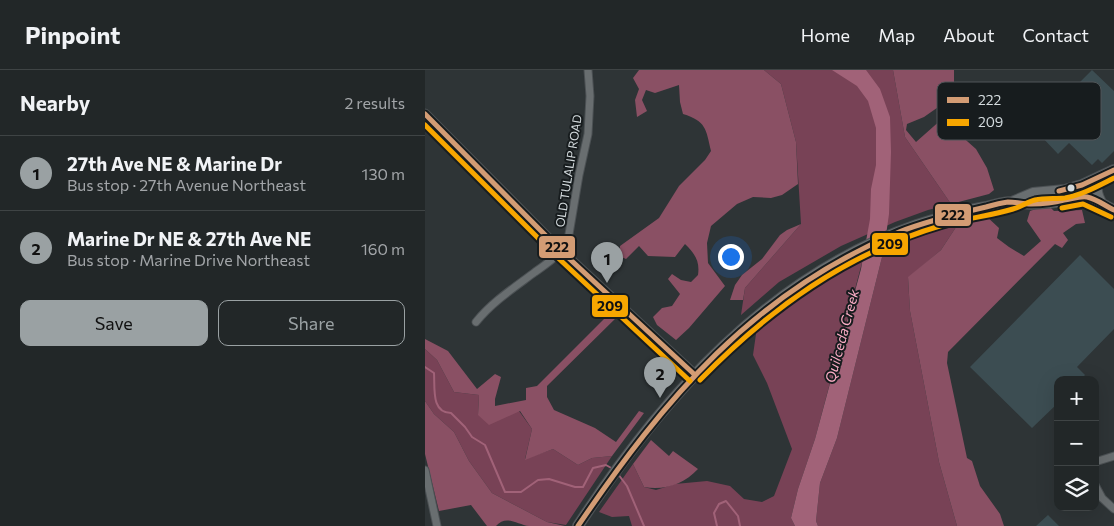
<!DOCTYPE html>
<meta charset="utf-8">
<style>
:root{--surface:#222728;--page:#2e3334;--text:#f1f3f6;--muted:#a2a5a8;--line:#3f4445;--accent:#9aa1a3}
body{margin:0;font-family:Commissioner,sans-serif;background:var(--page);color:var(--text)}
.controls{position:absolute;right:15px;bottom:15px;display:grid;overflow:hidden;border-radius:10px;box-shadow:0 5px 20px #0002}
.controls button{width:45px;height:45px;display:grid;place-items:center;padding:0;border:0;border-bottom:1px solid var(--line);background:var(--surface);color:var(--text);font:25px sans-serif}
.you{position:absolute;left:305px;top:186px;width:18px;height:18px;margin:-12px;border:4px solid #fff;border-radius:50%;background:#1a73e8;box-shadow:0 0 0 8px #1a73e833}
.badge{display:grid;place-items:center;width:32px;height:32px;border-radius:50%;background:var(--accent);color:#111;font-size:16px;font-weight:700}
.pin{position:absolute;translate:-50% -41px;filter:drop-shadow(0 1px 2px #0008)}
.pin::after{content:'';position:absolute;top:26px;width:18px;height:15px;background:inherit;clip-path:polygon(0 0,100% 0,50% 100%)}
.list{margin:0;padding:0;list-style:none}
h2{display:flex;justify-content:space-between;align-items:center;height:65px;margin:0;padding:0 20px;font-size:21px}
h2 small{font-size:16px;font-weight:400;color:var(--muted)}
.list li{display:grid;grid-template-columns:32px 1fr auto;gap:15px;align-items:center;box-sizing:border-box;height:75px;padding:0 20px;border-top:1px solid var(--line)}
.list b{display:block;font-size:19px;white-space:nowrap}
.list p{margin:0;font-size:16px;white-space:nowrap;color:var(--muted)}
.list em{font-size:16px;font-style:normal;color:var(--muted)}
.actions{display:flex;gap:10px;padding:15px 20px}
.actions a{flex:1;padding:11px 0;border:1px solid var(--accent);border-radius:10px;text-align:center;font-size:18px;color:var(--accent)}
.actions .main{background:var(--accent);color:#111}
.icon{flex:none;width:28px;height:28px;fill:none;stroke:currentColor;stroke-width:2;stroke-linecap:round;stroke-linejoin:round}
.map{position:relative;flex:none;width:689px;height:456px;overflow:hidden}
header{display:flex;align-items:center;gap:30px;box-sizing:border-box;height:70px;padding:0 25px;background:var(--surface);border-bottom:1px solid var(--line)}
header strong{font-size:24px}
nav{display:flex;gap:28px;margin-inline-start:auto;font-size:18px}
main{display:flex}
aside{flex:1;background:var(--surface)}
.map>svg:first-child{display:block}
</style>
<header>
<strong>Pinpoint</strong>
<nav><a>Home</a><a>Map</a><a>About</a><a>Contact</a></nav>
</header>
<main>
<aside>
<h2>Nearby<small>2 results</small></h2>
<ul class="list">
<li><span class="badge">1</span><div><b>27th Ave NE &amp; Marine Dr</b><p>Bus stop · 27th Avenue Northeast</p></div><em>130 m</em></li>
<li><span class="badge">2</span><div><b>Marine Dr NE &amp; 27th Ave NE</b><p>Bus stop · Marine Drive Northeast</p></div><em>160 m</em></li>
</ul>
<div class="actions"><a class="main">Save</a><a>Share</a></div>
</aside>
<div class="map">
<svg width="689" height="456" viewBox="0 0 689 456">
<rect width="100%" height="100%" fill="#2e3436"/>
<path fill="#784256" d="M339,0h129l12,67 46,67 -23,6 -33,12 -54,24 -62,36 -38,33 4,-27 56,-64 -5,-82 -15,-58z
M535,151l-19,29 -33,28 2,33 29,151 18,64h-139l-2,-5 4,-38 17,-45 47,-189 39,-16z
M438,189l-48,180 -17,50 -7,29 4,8h-163l-3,-10 -17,1 -13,-5 34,-48 11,23 12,3 19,-6 32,-3 23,5 14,13 18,3 12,-6 18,-47 -25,-66 -14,-28 4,-28c31,-26 67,-56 106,-68z
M0,279l12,11 17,32 25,3 -1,20 41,-4 13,18 -7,30 28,-10 25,16 14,-7 20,-2 -46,69 -19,-3 -55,-29 -23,-32 -15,-29 -20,-18 -9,-13z"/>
<path fill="#8a5064" d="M214,0h125l17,14 15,58 2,42 -16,11 -11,3 -18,-1 -16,7 -26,22 -4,17 1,20 17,23 -36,42 -13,12 -19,-15 -4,-8 9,-9 10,-2 8,-12 -12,-15 4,-5 9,6 10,2 7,-7c2,-14 -3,-21 -13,-31l-10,13 -27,-1 -9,-10 -13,13 -7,-3 1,-10 39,-28 20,-32 26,-26 6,-9c-5,-22 -5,-30 -28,-37l-3,-12 -1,-17 -24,8 -9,-3 -4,10 5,11 -10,6 -2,-17 4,-11 -6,-11z
M468,0h61v26l-30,21 -17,7 -1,6 10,12 26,-23 34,30 11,19 7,22 -5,4 -38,10 -46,-67z
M623,135l6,6 28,-1 3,13 -9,1 -13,9 5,7 -6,8 -7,-4 -107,108 -1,11 20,95 5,3 8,25 20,28 4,12h-47l-18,-64 -29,-151 -2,-34 33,-27 19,-29 25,-6 14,13 -2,10 12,9 15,9 17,-15 -14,-20 3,-10z
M376,154l-56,64 -2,12h-13l5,-15 7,-10 20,-16 18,-24 7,-5z
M188,240l5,6 -71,70v11l7,13 41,18 21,14 23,-31 5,2 -32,43 -20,2 -14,7 -25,-16 -28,11 7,-31 -12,-18 -31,14 -11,-10 1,-20 -25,-3 -17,-32 -12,-11v-10l23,12 29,38 18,-15 6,3 -6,22v7l31,-6v-12l11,-2z
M0,331l9,13 20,18 15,29 23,32 55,29 18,4c-11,0 -24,0 -36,0 -11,-1 -23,-12 -33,0h-9l-16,-21 -32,6 -14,-57z
M226,370l18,16 4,-5 25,18c-14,15 -34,22 -54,18l-11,-23z"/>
<path fill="#a16278" d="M407,0h34l14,19 10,28 1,35 -2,62 -5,35 -47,189 -17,45 -4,38 2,5h-23l-4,-8 7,-29 17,-50 46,-170 9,-50 1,-30 5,-24v-37l-8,-27 -11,-15z"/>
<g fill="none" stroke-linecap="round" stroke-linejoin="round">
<path stroke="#a16278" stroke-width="2" d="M0,297l9,6c1,15 -3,40 17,40l14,14 7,10 13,8 20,47h16l17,-12 11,-1 26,8h8l10,-19 13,-3 7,4
M193,404l9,12 17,40
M292,456l-3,-13 5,-9 7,-3 12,15 2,10"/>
</g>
<path fill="#3c4d52" d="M667,0l22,21v60l-12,12 -4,-4 -6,6 -23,-22 -11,11 -18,-19 4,-3 -9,-9 28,-31 -4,-4 5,-4 5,5 8,-7 2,1z
M655,185l34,34v40l-37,38 8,8 -5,5h-22v23l-26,25 -62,-61z
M623,445l11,11h-23z"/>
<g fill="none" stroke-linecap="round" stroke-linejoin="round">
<g stroke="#4c5154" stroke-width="9">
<path id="minor" d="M51,252c16,-20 39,-35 59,-50 13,-9 26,-18 33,-32l11,-65 9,-41 2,-38 -2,-26
M670,392l19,-6
M0,400l12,56
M670,415l7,13 12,11"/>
</g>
<g stroke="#4c5154" stroke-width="11">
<path id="tertiary" d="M0,44l136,137 134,124"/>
</g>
<g stroke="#4c5154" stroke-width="12">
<path id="secondary" d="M587,132l21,-9 32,-3 17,-5 32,-15
M677,134c-6,-10 -8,-19 0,-28
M153,456c83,-128 191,-250 339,-301 22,-7 45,-14 69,-18 8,-2 17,-5 26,-5 6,0 12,2 19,2 10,-1 20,-1 30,-3 7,-1 15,-4 22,-4 11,0 21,9 31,13"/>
</g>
<use href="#minor" stroke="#696e70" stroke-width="7"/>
<use href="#tertiary" stroke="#696e70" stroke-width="9"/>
<use href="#secondary" stroke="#696e70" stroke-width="10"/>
<g stroke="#171c1e" stroke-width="9">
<path id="bus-1" d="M0,44l136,137 134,124
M634,121l23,-6 32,-15
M153,456c87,-128 175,-233 321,-294 28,-11 57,-18 87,-25 7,-2 14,-4 22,-5 8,0 15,2 23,2 11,0 22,-1 33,-4 8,-1 15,-4 23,-3 10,2 18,9 27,13"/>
</g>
<g stroke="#171c1e" stroke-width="9">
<path id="bus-2" d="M0,55l131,131 134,125
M637,138l21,-4 28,13
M275,310c69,-71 147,-127 243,-155 23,-7 48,-9 70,-16 8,-2 14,-7 22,-9 9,-2 20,-1 30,-2 17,-3 33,-12 49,-20"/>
</g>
<use href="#bus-1" stroke="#d39c74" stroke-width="5"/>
<use href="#bus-2" stroke="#f7a600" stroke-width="5"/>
</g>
<circle fill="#d4dbde" stroke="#171c1e" stroke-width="2" cx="646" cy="118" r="4.5"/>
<g text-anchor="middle" stroke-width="4" stroke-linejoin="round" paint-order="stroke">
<g font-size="12" fill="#d4dbde" stroke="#171c1e">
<text transform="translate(144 101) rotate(-81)" y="4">OLD TULALIP ROAD</text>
</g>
<g font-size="14" font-style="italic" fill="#fdadc6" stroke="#171c1e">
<text transform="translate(417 266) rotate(-75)" y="5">Quilceda Creek</text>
</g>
</g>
<rect x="512" y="12" width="164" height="58" rx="8" fill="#171c1e" stroke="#505558" stroke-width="1"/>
<rect x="522" y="27" width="22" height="6" fill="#d39c74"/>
<rect x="522" y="49" width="22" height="7" fill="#f7a600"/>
<g font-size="14" fill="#d4dbde">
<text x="553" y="35">222</text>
<text x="553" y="57">209</text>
</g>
<g stroke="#171c1e" stroke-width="2">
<rect x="509" y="133" width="38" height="24" rx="5" fill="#d39c74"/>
<rect x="446" y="162" width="38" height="24" rx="5" fill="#f7a600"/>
<rect x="113" y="165" width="38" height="24" rx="5" fill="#d39c74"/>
<rect x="166" y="224" width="38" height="24" rx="5" fill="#f7a600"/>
</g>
<g font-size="14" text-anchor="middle" font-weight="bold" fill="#111">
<text x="528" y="150">222</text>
<text x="465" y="179">209</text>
<text x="132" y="182">222</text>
<text x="185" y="241">209</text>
</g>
</svg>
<div class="controls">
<button>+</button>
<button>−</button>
<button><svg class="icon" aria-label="layers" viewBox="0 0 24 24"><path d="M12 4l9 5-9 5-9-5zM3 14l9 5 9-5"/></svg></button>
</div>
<div class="you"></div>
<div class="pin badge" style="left:182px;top:213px">1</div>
<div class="pin badge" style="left:235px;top:328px">2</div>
</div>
</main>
